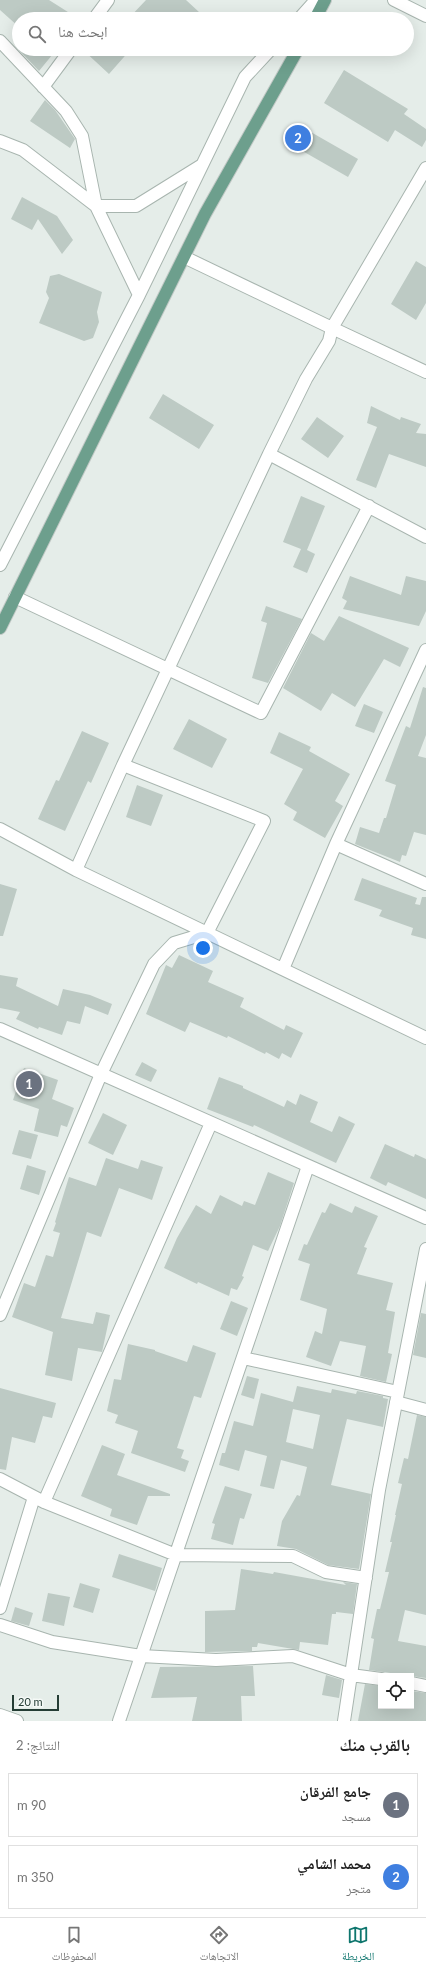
<!DOCTYPE html>
<html lang="ar">
<meta charset="utf-8">
<style>
:root{--surface:#fff;--page:#f2f2f2;--text:#222;--muted:#767676;--line:#e0e0e0;--accent:#0f766e}
body{margin:0;font-family:Lato,"Noto Naskh Arabic",sans-serif;background:var(--page);color:var(--text);direction:rtl}
.controls{position:absolute;right:12px;bottom:12px;display:grid;overflow:hidden;border-radius:0px;box-shadow:0 4px 16px #0002}
.controls button{width:36px;height:36px;display:grid;place-items:center;padding:0;border:0;border-bottom:1px solid var(--line);background:var(--surface);color:var(--text);font:20px sans-serif}
.scale{position:absolute;left:12px;bottom:10px;width:47px;box-sizing:border-box;padding-left:4px;border:2px solid #253d35;border-top:0;font-size:11px;line-height:14px;white-space:nowrap;color:#253d35;-webkit-text-stroke:3px #f5f9f7;paint-order:stroke}
.you{position:absolute;left:203px;top:948px;width:14px;height:14px;margin:-10px;border:3px solid #fff;border-radius:50%;background:#1a73e8;box-shadow:0 0 0 6px #1a73e833}
.badge{display:grid;place-items:center;width:26px;height:26px;border-radius:50%;background:var(--accent);color:#fff;font-size:13px;font-weight:700}
.pin{position:absolute;translate:-50% -50%;border:2px solid #fff;box-shadow:0 1px 4px #0006}
.list{margin:0;padding:0;list-style:none}
h2{display:flex;justify-content:space-between;align-items:center;height:52px;margin:0;padding:0 16px;font-size:17px}
h2 small{font-size:13px;font-weight:400;color:var(--muted)}
.list li{display:grid;grid-template-columns:26px 1fr auto;gap:12px;align-items:center;box-sizing:border-box;height:64px;margin:0 8px 8px;padding:0 8px;border:1px solid var(--line);border-radius:0px}
.list b{display:block;font-size:15px;white-space:nowrap}
.list p{margin:0;font-size:13px;white-space:nowrap;color:var(--muted)}
.list em{font-size:13px;font-style:normal;color:var(--muted)}
.icon{flex:none;width:22px;height:22px;fill:none;stroke:currentColor;stroke-width:2;stroke-linecap:round;stroke-linejoin:round}
.map{position:relative;flex:none;width:426px;height:1721px;overflow:hidden;direction:ltr}
.search{position:absolute;background:var(--surface);box-shadow:0 4px 16px #0002;left:12px;right:12px;top:12px;height:44px;display:flex;align-items:center;gap:10px;box-sizing:border-box;padding:0 14px;border-radius:22px;color:var(--muted);font-size:15px}
.sheet{height:196px;background:var(--surface)}
nav{display:flex;justify-content:space-around;align-items:center;box-sizing:border-box;height:56px;border-top:1px solid var(--line);background:var(--surface);font-size:11px;color:var(--muted)}
nav a{display:grid;justify-items:center;gap:2px}
nav .on{color:var(--accent)}
.map>svg:first-child{display:block}
</style>
<div class="map">
<svg width="426" height="1721" viewBox="0 0 426 1721">
<rect width="100%" height="100%" fill="#e5ede9"/>
<path fill="#bdcac4" fill-rule="evenodd" d="M0,0h49l30,19h-60v8l-19,-17z
M146,0h40l13,12 -7,7h-64z
M18,49h39l-18,22z
M82,49h49l-22,25z
M344,70l64,39 -4,5 22,15v11l-4,7 -27,-17 -7,12 -64,-39z
M45,100l10,10 20,29 -5,9 -40,-27z
M309,131l49,28 -10,18 -49,-28z
M22,197l35,19 16,24 -11,14 -24,-35 -6,11 -21,-11z
M416,261l10,6v36l-10,17 -25,-16z
M59,274l43,18 -5,20 2,10 -6,16 -9,3 -45,-18 10,-25 -3,-6 4,-16z
M163,394l51,31 -15,24 -50,-31z
M371,406l29,14 1,-3 20,7 -5,9 10,1v33l-37,-13 -13,34 -20,-8 21,-53 -10,-4z
M317,417l27,19 -16,22 -27,-19z
M301,496l24,10 -18,44 8,4 -8,19 -14,-6 8,-18 -18,-7z
M350,576l51,19 5,-19 20,5v30l-7,15 -76,-17 4,-8 -5,-3z
M266,606l36,13 -34,64 -16,-5 15,-55 -6,-2z
M339,616l70,32 -9,19 -16,-8 -29,48 -23,-14 -11,18 -38,-23 28,-55 13,8z
M423,687l3,1v47l-8,21 8,2v77l-12,-3 -8,24 -4,-1 -2,7 -45,-18 5,-17 19,6 5,-15h2l10,-33 -11,-4 21,-55 4,2z
M364,704l19,8 -9,21 -19,-7z
M189,719l38,20 -15,29 -39,-19z
M82,731l27,12 -18,40 -3,-2 -23,50 -27,-12 18,-39 3,1z
M279,732l32,15 -2,4 41,23 -15,27 8,5 -18,32 -32,-18 4,-8 -13,-8 19,-35 -33,-16z
M137,785l26,10 -12,31 -25,-9z
M362,878l55,20 -2,6 5,1 2,-8h4v42l-15,-4 2,-7 -34,-12 3,-6 -28,-10z
M0,884l17,5 -14,47h-3z
M179,955l34,16 -5,11 36,16 -4,9 44,23 2,-5 17,8 -12,25 -9,-5 -3,6 -13,-7 -1,2 -37,-18 -1,2 -37,-16 -5,10 -39,-18 20,-49 6,3z
M0,975l18,3 -2,8 42,20 5,-17 27,6 22,9 -4,11 -23,-9 -5,18 -13,-3 -5,14 -23,-8 -1,2 -22,-10 4,-7 -20,-4z
M142,1062l15,8 -6,12 -16,-7z
M24,1068l34,12 -6,19 22,9 -7,19 -6,-2 -3,12 -24,-6 5,-22 -26,-9z
M219,1077l24,9v2l41,19 3,-7 9,5 4,-11 18,8 -8,20 22,10 7,-16 16,8 -19,39 -82,-38 -1,2 -46,-18z
M103,1113l24,12 -14,30 -25,-12z
M19,1130l19,5 -7,24 -19,-5z
M385,1144l29,13 1,-3 11,5v40l-38,-17 -2,4 -16,-8z
M106,1158l32,11 3,-9 22,7 -11,33 -33,-12 -18,49 -14,-5 -26,86 32,6 3,-12 14,3 -8,37 -24,-4 -6,33 -27,-6 8,-43 -41,-15 12,-34 11,4 11,-32 7,2 7,-24 -7,-2 3,-8 -1,-1 14,-45 27,9z
M27,1165l19,6 -7,24 -19,-6z
M268,1172l26,11 -14,43 -12,25 -15,-6 -11,31 2,1 -7,13 -6,-2 -2,8 -31,-14 -1,2 -33,-16 13,-30 19,-33 15,9 9,-19 22,11 2,-5 11,4z
M330,1203l22,10 3,-7 23,10 -14,31 3,1 -10,26 36,9 -7,27 9,2 -7,41 4,1 -6,28 -26,-6 6,-30 -26,-5 -9,25 -25,-9 9,-26 7,3 5,-25 -27,-9 10,-36 -12,-4 6,-16 3,1 15,-33 3,1z
M231,1301l17,7 -11,28 -17,-7z
M421,1313l5,1v44l-13,-3z
M128,1344l27,6v1l32,11 6,-17 23,8 -15,45 -7,-2 -17,52 7,2 -3,8 8,3 -4,11 -54,-19 7,-22 -23,-8 3,-8 -11,-4 7,-32 7,1z
M247,1376l12,3 -5,20 -13,-4z
M297,1386l34,7 1,-4 24,5 1,-3 26,5v2l5,1 -5,28 -36,-8 -16,66 40,9 -12,75 -31,-4 -32,-16 -19,-3 5,-25 15,-26 3,1 7,-29 -26,-7 -7,29 -14,-3 7,-30 -22,-6 -6,21 -20,-6 3,-12h3l9,-32 19,5 8,-33 32,9zM293,1409l27,6 -7,34 -27,-7z
M0,1388l56,15 -4,15 -9,-2 -8,27 -23,-6 -6,33 -6,-1z
M417,1415l9,2v198l-21,-5 -7,31 28,5v32l-57,-8 5,-31 -3,-1 6,-29h3l9,-37h-4l7,-30h-2l6,-27h-1l7,-31 -4,-1 6,-25 4,1z
M102,1445l23,9 -8,21 53,19v2h-22l-11,29 -27,-9 2,-7 -31,-13z
M225,1486l27,8 -8,25 -4,-1 -7,27 -22,-6 4,-15 -3,-1z
M119,1554l43,14 -7,23 -43,-14z
M241,1569l32,5 1,-2 72,13 -3,-3 14,2 -4,30 -17,-2v2h-4l-4,31 -28,-3 -1,8 -41,-7 -1,4h-5v4l-47,1v-41l30,-1z
M80,1583l20,6 -7,24 -20,-6z
M48,1593l22,4 -6,29 -22,-5z
M15,1607l18,6 -4,13 -18,-5z
M253,1666l2,30h-14l1,25h-50l5,-24 -46,1 9,-31z
M326,1675l16,5 -3,18 -17,-3z
M365,1684l16,2v20h30l1,-15 14,2v28h-68z"/>
<g fill="none" stroke-linecap="round" stroke-linejoin="round">
<g stroke="#a8b5af" stroke-width="14">
<path id="minor" d="M394,0l32,16
M94,19l14,-19
M299,19l17,-19
M0,41l66,70 16,25 14,70h40l66,-41
M43,87l28,-38
M0,141l23,9 73,56 43,89
M426,168l-94,160 94,44
M184,257l148,71 -3,13 -23,38 -37,75 157,83
M0,565l139,-270 106,-218 26,-28
M15,597l246,116 108,-207
M426,650l-90,194 90,40
M123,765l146,-311
M0,829l76,41 350,168
M283,969l53,-125
M0,1029l426,189
M0,1315l101,-241 53,-110 20,-21 33,-10 57,-112 -141,-56 -47,105
M243,1358l155,34
M396,1402l30,8
M0,1479l44,23 132,53 117,1 33,16 40,6
M44,1502l167,-379
M0,1608l34,-111
M0,1625l52,17 89,14 75,4 77,-4 58,19 30,4
M411,1683l15,3
M0,1715l17,6
M119,1721l189,-555
M344,1721l35,-231 47,-241"/>
</g>
<g stroke="#c2c9c6" stroke-width="14">
<path id="major" d="M315,19l10,-19
M0,628l205,-414 93,-165"/>
</g>
<use href="#minor" stroke="#fff" stroke-width="12"/>
<use href="#major" stroke="#6d9f8d" stroke-width="12"/>
</g>
</svg>
<div class="controls">
<button><svg class="icon" aria-label="locate" viewBox="0 0 24 24"><circle cx="12" cy="12" r="6"/><path d="M12 2v4M12 18v4M2 12h4M18 12h4"/></svg></button>
</div>
<div class="scale">20 m</div>
<div class="you"></div>
<div class="pin badge" style="left:29px;top:1084px;background:#6b7280">1</div>
<div class="pin badge" style="left:298px;top:138px;background:#3f7fe0">2</div>
<div class="search"><svg class="icon" aria-label="search" viewBox="0 0 24 24"><circle cx="10" cy="10" r="6"/><path d="M15 15l6 6"/></svg>ابحث هنا</div>
</div>
<section class="sheet">
<h2>بالقرب منك<small>النتائج: 2</small></h2>
<ul class="list">
<li><span class="badge" style="background:#6b7280">1</span><div><b>جامع الفرقان</b><p>مسجد</p></div><em>90 m</em></li>
<li><span class="badge" style="background:#3f7fe0">2</span><div><b>محمد الشامي</b><p>متجر</p></div><em>350 m</em></li>
</ul>
</section>
<nav>
<a class="on"><svg class="icon" aria-label="map" viewBox="0 0 24 24"><path d="M3 6l6-2 6 2 6-2v14l-6 2-6-2-6 2zM9 4v14M15 6v14"/></svg>الخريطة</a>
<a><svg class="icon" aria-label="directions" viewBox="0 0 24 24"><path d="M12 3l9 9-9 9-9-9zM9 14v-3h6M13 9l2 2-2 2"/></svg>الاتجاهات</a>
<a><svg class="icon" aria-label="saved" viewBox="0 0 24 24"><path d="M7 4h10v16l-5-4-5 4z"/></svg>المحفوظات</a>
</nav>
